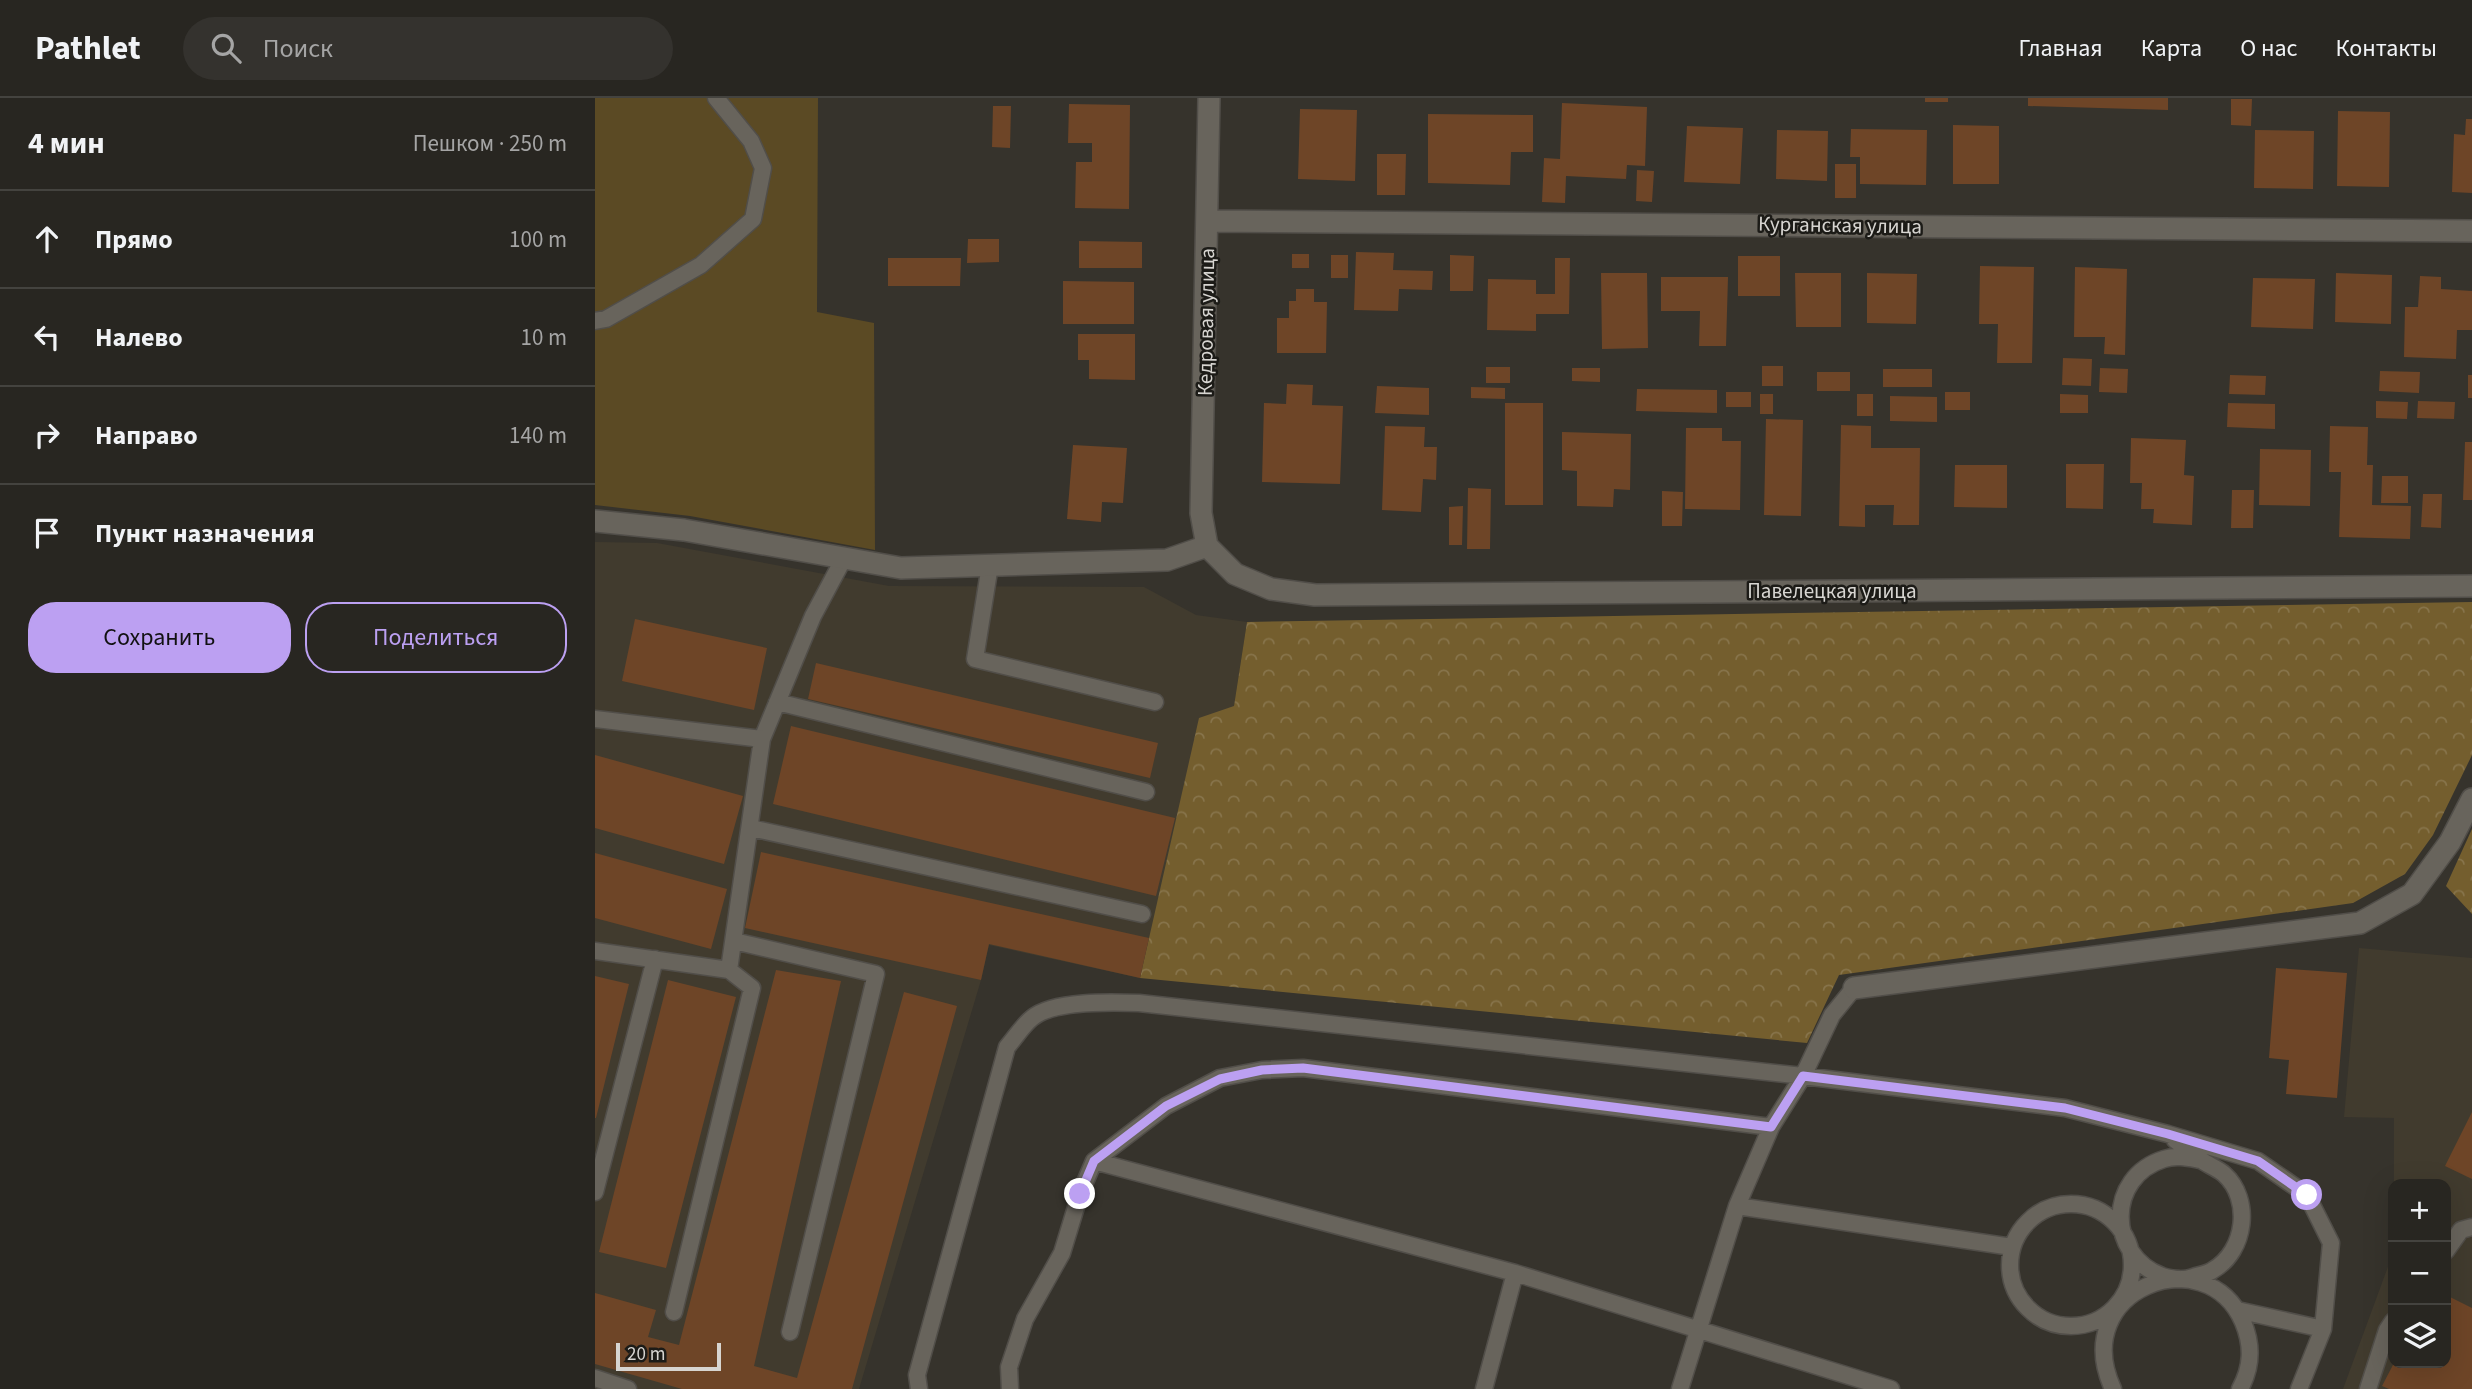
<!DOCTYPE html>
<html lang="ru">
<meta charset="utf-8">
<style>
:root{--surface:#282621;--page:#34322e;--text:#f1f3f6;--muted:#a5a5a5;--line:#44433f;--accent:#bca0f2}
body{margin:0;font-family:"Source Sans 3",sans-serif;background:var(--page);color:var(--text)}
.controls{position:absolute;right:21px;bottom:21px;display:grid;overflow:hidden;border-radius:14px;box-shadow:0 7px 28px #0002}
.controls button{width:63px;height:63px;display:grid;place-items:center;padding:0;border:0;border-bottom:2px solid var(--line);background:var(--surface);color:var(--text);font:35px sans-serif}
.scale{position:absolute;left:21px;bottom:18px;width:105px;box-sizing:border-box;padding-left:7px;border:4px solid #d7d5d1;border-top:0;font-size:19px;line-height:24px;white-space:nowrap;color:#d7d5d1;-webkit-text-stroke:5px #1c1b17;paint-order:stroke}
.stop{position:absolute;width:21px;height:21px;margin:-16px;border:5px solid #bca0f2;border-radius:50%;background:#fff}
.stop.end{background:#bca0f2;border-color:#fff;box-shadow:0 2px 7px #0008}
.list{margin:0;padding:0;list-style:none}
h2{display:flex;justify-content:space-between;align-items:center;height:91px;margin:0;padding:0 28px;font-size:30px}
h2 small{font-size:23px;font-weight:400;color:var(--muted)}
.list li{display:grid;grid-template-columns:46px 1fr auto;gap:21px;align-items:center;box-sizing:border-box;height:98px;padding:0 28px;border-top:2px solid var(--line)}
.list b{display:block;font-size:26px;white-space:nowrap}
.list em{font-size:23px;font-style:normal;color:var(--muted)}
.actions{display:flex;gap:14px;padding:21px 28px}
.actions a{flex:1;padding:16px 0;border:2px solid var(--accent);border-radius:28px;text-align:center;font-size:24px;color:var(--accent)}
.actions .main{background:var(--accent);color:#111}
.icon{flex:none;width:38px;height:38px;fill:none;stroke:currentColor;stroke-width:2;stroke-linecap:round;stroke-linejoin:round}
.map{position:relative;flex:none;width:1877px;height:1291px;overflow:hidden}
header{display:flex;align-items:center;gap:42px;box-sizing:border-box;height:98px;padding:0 35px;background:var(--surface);border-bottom:2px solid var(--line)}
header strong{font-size:33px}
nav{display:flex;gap:38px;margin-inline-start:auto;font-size:24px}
.search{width:490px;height:63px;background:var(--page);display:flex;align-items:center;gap:18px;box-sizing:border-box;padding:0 24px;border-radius:38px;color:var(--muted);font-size:26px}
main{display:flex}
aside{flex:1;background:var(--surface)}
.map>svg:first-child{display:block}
</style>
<header>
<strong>Pathlet</strong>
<div class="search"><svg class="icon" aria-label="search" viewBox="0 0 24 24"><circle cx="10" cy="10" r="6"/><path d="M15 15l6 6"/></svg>Поиск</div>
<nav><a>Главная</a><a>Карта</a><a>О нас</a><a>Контакты</a></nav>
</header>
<main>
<aside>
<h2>4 мин<small>Пешком · 250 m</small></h2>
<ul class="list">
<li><svg class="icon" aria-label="ahead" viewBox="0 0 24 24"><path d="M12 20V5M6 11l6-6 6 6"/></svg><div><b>Прямо</b></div><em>100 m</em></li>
<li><svg class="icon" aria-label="left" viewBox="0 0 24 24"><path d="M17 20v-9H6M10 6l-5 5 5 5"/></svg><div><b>Налево</b></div><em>10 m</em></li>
<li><svg class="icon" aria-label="right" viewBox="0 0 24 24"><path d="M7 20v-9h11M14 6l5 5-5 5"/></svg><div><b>Направо</b></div><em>140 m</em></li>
<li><svg class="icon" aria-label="arrive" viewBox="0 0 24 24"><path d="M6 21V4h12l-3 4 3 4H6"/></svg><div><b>Пункт назначения</b></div></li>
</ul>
<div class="actions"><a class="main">Сохранить</a><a>Поделиться</a></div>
</aside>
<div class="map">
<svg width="1877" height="1291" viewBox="0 0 1877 1291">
<defs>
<pattern id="forest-crowns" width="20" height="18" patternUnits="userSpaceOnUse" patternTransform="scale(1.75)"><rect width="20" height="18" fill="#745e2e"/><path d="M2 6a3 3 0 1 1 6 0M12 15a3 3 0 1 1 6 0" fill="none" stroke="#87744b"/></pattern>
</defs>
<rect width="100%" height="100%" fill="#36332c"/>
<path fill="#413b2e" d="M0,444l62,1 232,43 255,1 52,28 51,7 -13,84 -94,272 -151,-33 -8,35 -122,409h-264z
M1764,850l113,10v431h-129l50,-136v110h53v-179h-52v-66l-50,-1z"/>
<path fill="#5b4a24" d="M0,0h223l-1,214 57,11 1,227 -185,-34 -95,-11z"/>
<path fill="url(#forest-crowns)" d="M1877,504v153l-39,80 -28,39 -52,29 -514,72 -32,68 -667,-65 59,-260 35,-12 13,-84z
M1877,731v85l-26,-28z"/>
<path fill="#6e4527" d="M1330,0h23v4h-23z
M1433,0h140v12l-140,-4z
M1636,1h21l-1,27 -20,-1z
M967,5l85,4 -2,59 -18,-1 -1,14 -60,-3 -1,27 -23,-1 2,-44 16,1z
M474,6l61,1 -1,104 -54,-1 1,-46h16v-19h-24z
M398,8h18l-1,42 -18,-1z
M705,11l57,1 -2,71 -57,-2z
M1743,13l52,1 -1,75 -52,-1z
M833,16l105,1v37h-22l-1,33 -82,-2z
M1871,21h6v74l-20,-1 2,-58 11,1z
M1358,27l46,1v58h-46z
M1092,28l56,2 -3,56 -56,-2z
M1256,31l76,1 -1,55 -66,-1v-27h-10z
M1182,32l51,1 -1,50 -51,-2z
M1660,32l59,1 -1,58 -59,-1z
M782,56h29l-1,41h-28z
M1240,66h21v34h-21z
M1042,72l17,1 -2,31 -16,-1z
M373,141h31v23l-32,1z
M484,143l63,1v26h-63z
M761,154l38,1 -1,17 40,1 -1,19 -33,-1 -1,22 -44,-1z
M697,156h17v14h-17z
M736,157h17v23h-17z
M855,157l24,1 -1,35h-23z
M1143,158h42v40h-42z
M293,160h73l-1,28h-72z
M960,160h15l-1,56h-33v17l-49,-1 1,-51 48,1v14h19z
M1385,168l54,1 -2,96h-35l1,-39h-19z
M1480,169l52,2 -2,86 -21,-1 1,-17h-31z
M1006,175h46l1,75 -46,1z
M1200,175h46v54h-45z
M1272,175l50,1 -1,50 -49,-1z
M1741,175l56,2 -1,49 -56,-2z
M1825,178l21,1v12l31,2v39h-15l-1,29 -52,-2 1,-50h13z
M1066,179h67l-2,69h-27l1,-35h-39z
M1658,180l62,1 -2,50 -62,-2z
M468,183l71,1v42h-71z
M701,191h18v13h13l-1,51h-49v-35h12v-17h7z
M483,236h57v46l-46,-1v-19h-11z
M1468,260l29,1 -1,27 -29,-1z
M1167,268h21v20h-21z
M891,269h24v16h-24z
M977,270h28v14l-28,-1z
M1505,270l28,1 -1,24 -28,-1z
M1288,271h49v18h-49z
M1785,273l40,1 -1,21 -40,-2z
M1222,274h33v19h-33z
M1635,277l36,1 -1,19 -36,-1z
M1873,277h4v23h-4z
M692,286l26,1 -1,20 31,1 -3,78 -78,-2 2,-79 22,1z
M782,288l52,2v27l-54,-2z
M876,289l34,1v11l-34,-1z
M1042,291l80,1v23l-81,-2z
M1131,294h25v15h-25z
M1350,294h25v18h-25z
M1165,296h13v20h-13z
M1262,296h16v22h-16z
M1465,296l28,1v18h-28z
M1295,298l47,1v25l-47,-1z
M1781,303l32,1 -1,17 -31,-1z
M1823,303l37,1 -1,17 -37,-1z
M910,305h38v102h-38z
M1633,305l47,1v25l-48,-2z
M1171,321l37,1 -2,96 -37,-1z
M1246,327l30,1v22h49l-1,77h-26l1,-20h-29v22l-26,-1z
M790,328l40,1 -1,20h13l-1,33 -13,-1 -2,33 -39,-2z
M1735,328l38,1 -1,38h6l-1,40 39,1 -1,33 -71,-2 2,-65h-12z
M1091,330h36v13h19l-1,69 -55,-1z
M967,334l69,2 -1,56 -16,-1 -1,18 -36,-1v-35l-15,-1z
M1536,340l55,2 -2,35 10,1 -2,49 -39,-2 1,-14h-13l1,-26h-12z
M1870,344h7v58h-9z
M478,347l54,3 -4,55 -21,-1 -1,20 -34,-3z
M1665,351l51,1 -1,56 -51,-1z
M1471,366h38l-1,45 -37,-1z
M1360,367h52v43l-53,-1z
M1787,378h26v27h-27z
M873,390l23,1 -1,60h-23z
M1637,392h22l-1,38h-22z
M1067,393l21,1 -1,34h-20z
M1828,396h19l-1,34 -20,-1z
M868,408l-1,39h-13v-38z
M40,521l132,29 -13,62 -132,-29z
M221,565l342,80 -8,35 -342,-79z
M196,628l384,92 -19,78 -383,-92z
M0,657l148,41 -19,68 -129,-36z
M166,754l388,86 -9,40 -151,-34 -8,36 -236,-52z
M0,755l132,36 -16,60 -116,-31z
M1681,870l71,5 -10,125 -51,-4 3,-34 -20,-2z
M181,872l65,11 -87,385 43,12 107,-386 53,14 -105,383h-170l-87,-25v-71l61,17 -8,27 31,8z
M0,878l34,8 -33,134h-1z
M73,882l68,17 -70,271 -67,-16z
M1877,1014v67l-27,-13z
M1851,1197l26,13v81h-83l-7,-3 12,-23h52z"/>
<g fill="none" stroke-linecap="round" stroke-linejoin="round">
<g stroke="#514e49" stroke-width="19">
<path id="service" d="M0,223l11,-2 95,-54 52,-46 10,-51 -12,-27 -35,-43
M395,467l-15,94 180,43
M182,604l369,90
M0,621l167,20
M156,730l391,86
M139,843l142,33 -86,358
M0,853l134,19 33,-231 51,-123 31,-58
M1580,1042c9,7 17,14 26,20 7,5 16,8 23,14 28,25 22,77 -11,96 -5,4 -14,5 -20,7 -10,4 -21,2 -31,-1 -55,-21 -56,-99 2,-117 12,-4 25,-1 37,1
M499,1063l421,112 376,116
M0,1094l60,-233
M1415 1167a61 61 0 1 1 122 0a61 61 0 1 1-122 0Z
M1142,1108l275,41
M1851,1153l15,-21 11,-3
M1642,1212l86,19
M79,1214l78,-324 -23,-18
M0,1280l33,11
M324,1291l-2,-14 90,-328c8,-9 16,-22 25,-29 21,-18 80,-16 107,-15l664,73 262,32 103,26 90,27 49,34 24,48 -8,86 -24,60
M415,1291l-1,-22 16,-48 37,-66 18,-59 14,-33 72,-55 54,-28 42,-8 41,-2 468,59
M889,1291l31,-116
M1085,1291l57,-183 34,-79 32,-51 29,-61 22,-27
M1518,1291c-46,-100 93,-152 130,-67 10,24 9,45 -3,67
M1773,1291l19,-59 6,-9"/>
</g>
<g stroke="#514e49" stroke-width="24">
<path id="minor" d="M613,123l1264,10
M0,423l89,9 217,38 266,-8 40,-14
M612,448l28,28 36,15 44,6 1157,-9
M612,448l-6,-33 8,-415
M1259,890l506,-65 52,-29 38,-52 22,-43"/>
</g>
<use href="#service" stroke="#68645c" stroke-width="16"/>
<use href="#minor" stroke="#68645c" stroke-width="21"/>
</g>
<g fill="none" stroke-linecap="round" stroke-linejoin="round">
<path stroke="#bca0f2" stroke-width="9" d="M485,1096l14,-33 72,-55 54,-27 42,-9 41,-2 468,59 32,-51 262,32 103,26 90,27 49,34"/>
</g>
<g text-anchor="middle" stroke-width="5" stroke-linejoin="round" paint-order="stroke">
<g font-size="21" fill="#d7d5d1" stroke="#1c1b17">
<text transform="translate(1245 127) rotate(1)" y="7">Курганская улица</text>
<text transform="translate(611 224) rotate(-89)" y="7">Кедровая улица</text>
<text x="1237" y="500">Павелецкая улица</text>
</g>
</g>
</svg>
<div class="controls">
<button>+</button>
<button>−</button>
<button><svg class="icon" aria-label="layers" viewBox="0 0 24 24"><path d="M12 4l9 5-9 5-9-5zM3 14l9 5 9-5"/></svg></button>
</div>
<div class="scale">20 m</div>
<div class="stop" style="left:1712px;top:1097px"></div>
<div class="stop end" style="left:485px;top:1096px"></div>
</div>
</main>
